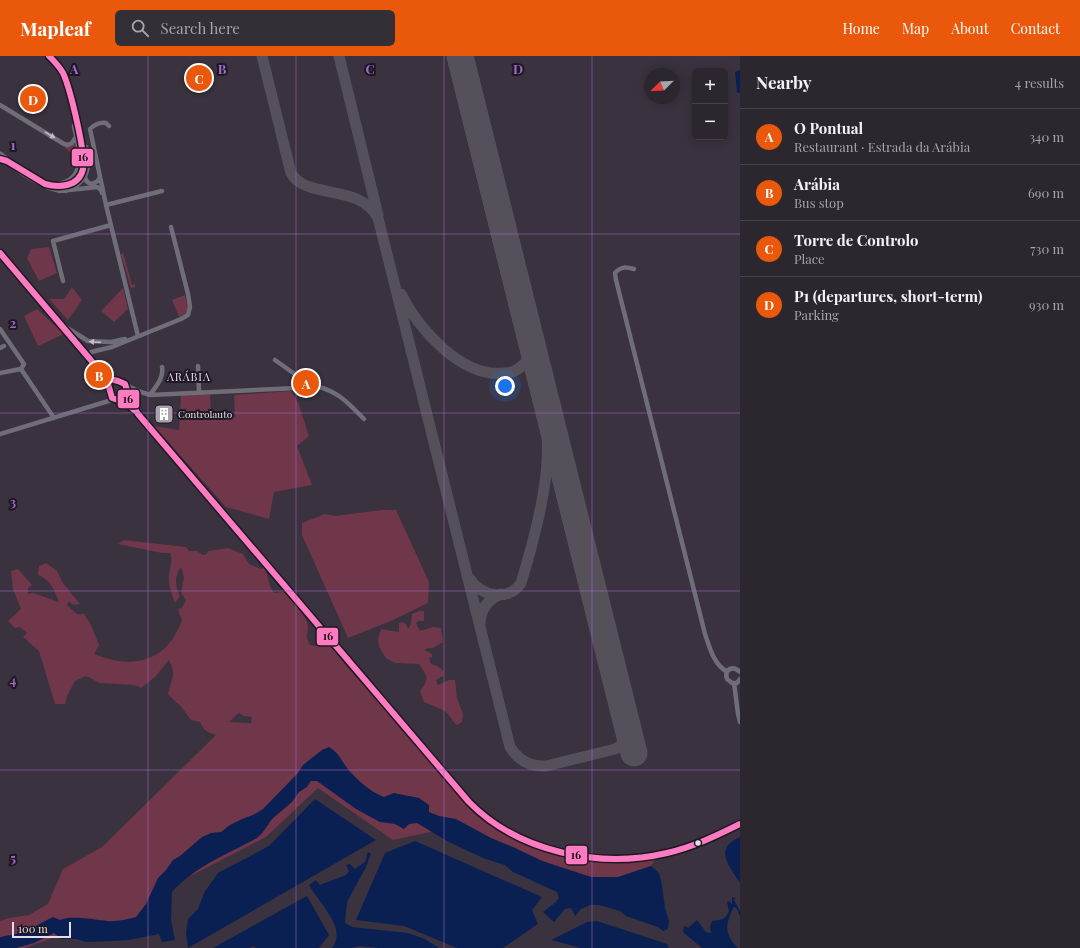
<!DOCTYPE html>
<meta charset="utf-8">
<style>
:root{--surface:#2c262e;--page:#342e36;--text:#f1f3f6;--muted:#a6a5aa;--line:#48434a;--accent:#ea580c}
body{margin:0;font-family:"Playfair Display",serif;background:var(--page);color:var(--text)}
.controls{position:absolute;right:12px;top:12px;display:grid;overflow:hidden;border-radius:6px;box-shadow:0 2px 10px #0003}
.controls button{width:36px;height:36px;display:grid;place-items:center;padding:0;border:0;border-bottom:1px solid var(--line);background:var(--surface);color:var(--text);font:20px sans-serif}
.compass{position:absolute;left:644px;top:12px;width:36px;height:36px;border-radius:50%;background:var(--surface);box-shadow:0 2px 10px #0003;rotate:246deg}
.scale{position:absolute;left:12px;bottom:10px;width:59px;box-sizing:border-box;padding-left:4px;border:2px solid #e5dcea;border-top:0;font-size:11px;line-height:14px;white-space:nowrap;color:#e5dcea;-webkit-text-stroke:3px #1e1822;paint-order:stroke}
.you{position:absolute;left:505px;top:330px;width:14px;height:14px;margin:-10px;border:3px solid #fff;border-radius:50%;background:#1a73e8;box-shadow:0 0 0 6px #1a73e833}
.badge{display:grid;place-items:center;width:26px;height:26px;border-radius:50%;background:var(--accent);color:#fff;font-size:13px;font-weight:700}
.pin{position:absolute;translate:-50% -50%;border:2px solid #fff;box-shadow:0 1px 4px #0006}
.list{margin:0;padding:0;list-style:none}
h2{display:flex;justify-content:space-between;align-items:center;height:52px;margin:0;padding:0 16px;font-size:17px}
h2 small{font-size:13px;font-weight:400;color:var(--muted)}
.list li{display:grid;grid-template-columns:26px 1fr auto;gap:12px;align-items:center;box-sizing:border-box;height:56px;padding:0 16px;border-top:1px solid var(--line)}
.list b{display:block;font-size:15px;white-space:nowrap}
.list p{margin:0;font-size:13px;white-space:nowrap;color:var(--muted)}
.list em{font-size:13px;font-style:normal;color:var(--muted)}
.icon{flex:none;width:22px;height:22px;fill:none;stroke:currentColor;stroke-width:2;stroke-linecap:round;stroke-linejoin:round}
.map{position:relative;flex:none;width:740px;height:892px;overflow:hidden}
header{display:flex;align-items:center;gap:24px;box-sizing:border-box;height:56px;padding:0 20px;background:var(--accent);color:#fff}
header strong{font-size:19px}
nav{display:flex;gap:22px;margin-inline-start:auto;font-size:14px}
.search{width:280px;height:36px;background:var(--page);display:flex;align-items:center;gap:10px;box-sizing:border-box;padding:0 14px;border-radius:6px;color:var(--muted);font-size:15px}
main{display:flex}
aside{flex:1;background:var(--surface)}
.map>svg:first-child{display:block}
</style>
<header>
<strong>Mapleaf</strong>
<div class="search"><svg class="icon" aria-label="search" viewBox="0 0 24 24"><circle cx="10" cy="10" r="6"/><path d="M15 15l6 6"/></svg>Search here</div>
<nav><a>Home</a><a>Map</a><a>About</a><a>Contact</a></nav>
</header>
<main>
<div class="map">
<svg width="740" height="892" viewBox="0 0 740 892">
<rect width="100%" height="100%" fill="#3a323e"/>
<path fill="#703649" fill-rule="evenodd" d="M75,88l2,22 -3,-10 -10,-9h5z
M49,191l8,26 -18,8 -12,-23 4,-9z
M123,196l9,33 3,-1v3l-4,1 -10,-33z
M72,231l10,13 -14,20 -19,-21h15z
M123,232l5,21 -14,13 -13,-11z
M185,239l3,14 -2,4 -7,4 -7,-17z
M37,253l27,25 -26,12 -14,-30z
M292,335l7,14 10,31 -12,10 15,39 -38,7 -5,27 -43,-12 -72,-81 25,4 2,-35 29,-2 1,23 24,1 -1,-22z
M382,454h14l33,72 -1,21 -35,17 -45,18 -46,-103v-12l23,-9 10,2z
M124,484l62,7 3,4h8l6,4 4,-1 1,-3 20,-3 15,6 6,10 12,5 3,-1c5,8 4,18 10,25l11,-1c7,9 23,24 23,35 0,11 -4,6 2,18l11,2 9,-2 15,19 134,152 33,22 57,19 56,6 30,-3 -4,6 -33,11h-27l-49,-16 -27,-13 -24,-10 -56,-7 -42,9 -75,-52 -52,49 -95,49 -6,41 -104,8 -36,13h-25v-27l9,-3 20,-3 19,-11 15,-35 39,-22 114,-112c-9,-3 -12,-4 -16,-13l-9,-2 -11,-15 -3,-2 -9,-9c3,-15 9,-18 1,-34l-14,17 -14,11 -7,-3 -34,-2 -14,-7 -11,5 -8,15 -2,8h-10l-16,-53 -16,-14 4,-4 -7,-6 -5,1 -7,-7 13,-12 -8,-20 -2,-18 7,-2 14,16 -4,3v6l5,-1 26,9c-5,-12 -8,-22 -21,-27l1,-9 7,-3 11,8 6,12 17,21 -7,1 -4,-4 -2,4 10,9h7l7,11 8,20 -5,9c39,16 73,8 88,-34l-3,-7 -1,-4 4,-1 4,-8 -5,-7 3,-16 -3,-10c-7,10 -6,19 -1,29l-5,7c-3,-9 -7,-18 -6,-28 1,-9 4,-14 1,-22h-8l-44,-9zM239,657l5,3 8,1 -1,6 -22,-1z
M419,555h5v10h-6l-2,2 4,8 13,-4 8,1 2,14 -10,6h-5l-4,2 8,4v3l-3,1 2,6 6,2 7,5 -1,5 -7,4 2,5 11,-5h6l2,18 6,16 -1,8 -5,3c-6,-5 -6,-8 -10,-12 -6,-5 -16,-8 -23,-11l-4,-11c10,-12 7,-15 -1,-27l-24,-1 -9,-5 -7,-11 -1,-8 3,-10 18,3v-9l3,-1 4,2 2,5 3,-5 1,-10z"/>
<path fill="#0a2053" d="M740,14v23h-3l-2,-21z
M329,691c11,7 11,12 18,21 10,12 22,23 37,29l10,-4 25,5 10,7v7l10,4 17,3 35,19 24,10 27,13 49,16h27l33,-11 8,7 3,12 3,23 4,13 -1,8 -5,2 -5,-4 -32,-11 -6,-5 -21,-6h-9l-9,4 -6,7 -4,-8 -6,1 -11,13 -11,-10 13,-10 3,-4 -2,-6 -44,-20 -8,-7 -22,-7 -36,-17 -30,-18 -8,1 -5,5 -9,-5 -15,-2 -24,-13 -39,-28h-6l-4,6 -8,5 -7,10 -20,17 -9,13 -6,6c-29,16 -63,29 -85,54l-1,28 4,20 -13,2 -3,-8 -30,6 -16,1 -27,1 -9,-3h-16l-7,-6 -20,10 -18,5h-16v-11l27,-5 14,-9 12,-6 7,3c11,-5 36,0 48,1 9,1 19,-2 28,-4l10,-13 12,-26 8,-8 7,-10 7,-4 22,-19 9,-4 10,-1 9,-7 12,-6 11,-4 10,-6 35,-36 5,-8 19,-15z
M315,743l61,41 -188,108 -2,-15 2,-14 10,-10 6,-16 14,-20 51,-27z
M740,781v46c-11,-18 -27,-34 0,-46z
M415,785l127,56 -10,13 6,14 -35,24h-46l-53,-22 -48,-6 29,-67z
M368,796l3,2 -5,13 -19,35 -2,21 7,4 56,6 17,6 14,9h-60l-20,-2 -8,2h-19c16,-20 -14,-46 -23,-63l7,-5 4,5 26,-10 3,-4 -3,-6 4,-1 5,5 10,-7z
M307,840l22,39 -10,13h-63l-3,-2 -3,2h-37z
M732,841l4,1 -2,2 6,11v5l-1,-1 -1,-4 -3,-4 -2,1c-1,4 -3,6 -4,11 -5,11 1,21 9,29h-36l-19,-16 1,-5 1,-1 3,2 9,-8 9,12 5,1 -1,-6 2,-6c11,-2 12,0 17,-10l-2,-9 2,-1 3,3z
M597,865l70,23 2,4h-88l-30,-8 36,-18z"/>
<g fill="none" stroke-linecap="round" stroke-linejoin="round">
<path stroke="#56505b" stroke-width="11" d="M262,0l29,117c15,27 69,10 87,45l132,529c8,13 20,20 36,19l69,-17c8,-4 13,-9 13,-18
M339,0l39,159
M401,238c17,34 60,84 103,79 5,0 10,-1 14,-4 10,-6 14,-14 14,-26
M470,523c10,17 39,23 51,4 11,-36 21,-72 25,-109 3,-23 1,-47 0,-71
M480,567c1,-14 8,-24 21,-29"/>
<path stroke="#56505b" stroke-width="27" d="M460,0l174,697"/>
<path stroke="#6f6d78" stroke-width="4.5" d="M0,49l64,39 4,1 4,-2 4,-6
M85,120c0,4 2,7 7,8l6,-3 2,-4
M57,128c32,-4 21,-37 17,-58
M47,131l13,4 37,-4 4,3 1,3
M66,135c22,-9 25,-23 20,-44
M106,149l-16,-76c4,-4 9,-7 16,-6l3,3
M634,213c-8,-2 -13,-3 -19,4l1,7 89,354c5,14 8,29 22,38
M63,225l-10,-40 58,-16
M64,270l24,15 23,1 14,-3
M0,273l24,35 -3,5
M138,280l-32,-131 56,-14
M0,292l4,-2
M89,302l2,-6 21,-5 69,-28 7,-4 2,-8 -2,-13 -17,-67
M275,304l21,15 7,12
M198,310l1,26
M0,317l21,-4 33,49
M126,329l12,6 12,4 168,-8c20,4 32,18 46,32
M150,339c6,-9 14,-17 12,-28
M0,378l115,-35
M740,616c-7,-7 -16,-3 -13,7l5,4h5l3,-4
M734,627l4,31 2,8"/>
<path stroke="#716e7c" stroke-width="7" d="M0,99c17,14 52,42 73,28 5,-4 9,-9 10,-15 3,-16 -4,-33 -7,-48 -6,-25 -8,-46 -27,-64
M0,197l104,122c2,2 4,6 5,9 1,8 -1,13 8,16l8,-3 3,-7c-3,-10 -13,-9 -22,-12
M123,343l15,15 331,388c21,23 42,33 71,44 73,25 134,14 200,-22"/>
<g stroke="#1e1822" stroke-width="9">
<path id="bus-1" d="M0,103l7,2 38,23c14,4 34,3 38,-15 3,-16 -13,-81 -20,-96 -4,-7 -9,-12 -14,-17
M0,197l106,125 12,3 7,3 2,6 -1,5 12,19 331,388c49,50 130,67 198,51 26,-6 49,-17 73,-29
M101,315l6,9 5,18 6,2 5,-1 11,11"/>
</g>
<use href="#bus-1" stroke="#fe7ac1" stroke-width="6"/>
</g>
<defs><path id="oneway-solid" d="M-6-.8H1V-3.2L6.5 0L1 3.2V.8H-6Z"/></defs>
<g fill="#c2bbc8">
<use href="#oneway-solid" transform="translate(50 79) rotate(31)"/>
<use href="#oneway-solid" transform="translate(95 286) rotate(-176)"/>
</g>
<path fill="none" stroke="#a06ace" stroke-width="1" stroke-opacity="0.55" d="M148,0v892M296,0v892M444,0v892M592,0v892M0,178h740M0,357h740M0,535h740M0,714h740"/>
<defs>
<g id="building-square" transform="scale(1)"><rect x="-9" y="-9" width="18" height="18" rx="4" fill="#a9a0ae" stroke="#1e1822"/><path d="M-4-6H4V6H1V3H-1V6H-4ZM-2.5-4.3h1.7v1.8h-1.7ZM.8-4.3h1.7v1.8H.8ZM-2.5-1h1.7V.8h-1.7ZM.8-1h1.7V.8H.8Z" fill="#fff"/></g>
</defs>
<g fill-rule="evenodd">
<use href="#building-square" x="164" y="358"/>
</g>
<circle fill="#e5dcea" stroke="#1e1822" stroke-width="1.5" cx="698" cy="787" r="3.5"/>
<g text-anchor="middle" stroke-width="4" stroke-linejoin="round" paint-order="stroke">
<g font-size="10" fill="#e5dcea" stroke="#1e1822" text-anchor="start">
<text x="178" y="362">Controlauto</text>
</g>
<g font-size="11" letter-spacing="1" fill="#eddbf8" stroke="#1e1822">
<text x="189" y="325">ARÁBIA</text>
</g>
</g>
<g font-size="13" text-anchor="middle" font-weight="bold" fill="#a06ace" stroke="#1e1822" stroke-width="4" stroke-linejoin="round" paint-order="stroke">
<text x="74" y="18">A</text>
<text x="222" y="18">B</text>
<text x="370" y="18">C</text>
<text x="518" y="18">D</text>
<text x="13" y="94">1</text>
<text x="13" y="272">2</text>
<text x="13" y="451">3</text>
<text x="13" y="629">4</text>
<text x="13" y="807">5</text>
</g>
<g stroke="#1e1822" stroke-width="1.5">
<rect x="71" y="92" width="23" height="19" rx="4" fill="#fe7ac1"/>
<rect x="117" y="333" width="23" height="20" rx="4" fill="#fe7ac1"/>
<rect x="316" y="571" width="23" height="19" rx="4" fill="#fe7ac1"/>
<rect x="565" y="789" width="23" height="20" rx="4" fill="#fe7ac1"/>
</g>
<g font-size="11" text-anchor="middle" font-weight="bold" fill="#111">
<text x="83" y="105">16</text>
<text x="128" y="347">16</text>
<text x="328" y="584">16</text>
<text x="576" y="803">16</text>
</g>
</svg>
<div class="controls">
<button>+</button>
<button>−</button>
</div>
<svg class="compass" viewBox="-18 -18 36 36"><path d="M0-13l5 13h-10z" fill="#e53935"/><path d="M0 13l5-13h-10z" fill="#a6a5aa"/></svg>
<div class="scale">100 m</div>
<div class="you"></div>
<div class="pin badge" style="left:306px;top:327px">A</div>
<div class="pin badge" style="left:99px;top:319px">B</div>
<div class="pin badge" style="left:199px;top:22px">C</div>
<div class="pin badge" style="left:33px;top:43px">D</div>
</div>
<aside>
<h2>Nearby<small>4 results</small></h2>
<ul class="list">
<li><span class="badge">A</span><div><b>O Pontual</b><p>Restaurant · Estrada da Arábia</p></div><em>340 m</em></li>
<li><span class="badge">B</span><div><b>Arábia</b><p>Bus stop</p></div><em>690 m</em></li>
<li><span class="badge">C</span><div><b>Torre de Controlo</b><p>Place</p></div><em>730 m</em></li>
<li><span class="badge">D</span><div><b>P1 (departures, short-term)</b><p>Parking</p></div><em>930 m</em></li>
</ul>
</aside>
</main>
